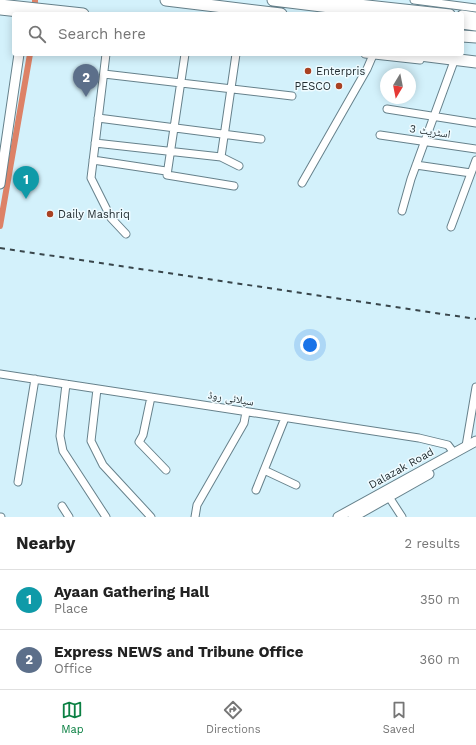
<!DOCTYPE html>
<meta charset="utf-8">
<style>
:root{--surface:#fff;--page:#f6f6f6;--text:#222;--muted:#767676;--line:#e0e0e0;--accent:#0b8043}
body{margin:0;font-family:"Work Sans","Noto Naskh Arabic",sans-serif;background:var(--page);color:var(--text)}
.compass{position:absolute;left:380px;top:68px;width:36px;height:36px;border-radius:50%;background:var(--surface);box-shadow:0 2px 10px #0003;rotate:190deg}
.you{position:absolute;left:310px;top:345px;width:14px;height:14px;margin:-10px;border:3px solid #fff;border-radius:50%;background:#1a73e8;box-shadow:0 0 0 6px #1a73e833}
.badge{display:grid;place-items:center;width:26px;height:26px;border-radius:50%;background:var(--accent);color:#fff;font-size:13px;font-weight:700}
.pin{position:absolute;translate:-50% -33px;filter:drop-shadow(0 1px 2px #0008)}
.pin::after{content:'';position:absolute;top:21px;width:14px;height:12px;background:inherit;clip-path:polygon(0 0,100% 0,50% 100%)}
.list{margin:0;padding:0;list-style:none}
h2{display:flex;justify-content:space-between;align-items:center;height:52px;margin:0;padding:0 16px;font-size:17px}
h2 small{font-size:13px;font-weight:400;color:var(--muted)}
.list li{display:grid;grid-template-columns:26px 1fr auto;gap:12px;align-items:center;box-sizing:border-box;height:60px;padding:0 16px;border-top:1px solid var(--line)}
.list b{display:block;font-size:15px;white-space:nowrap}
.list p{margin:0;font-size:13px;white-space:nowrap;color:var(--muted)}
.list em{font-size:13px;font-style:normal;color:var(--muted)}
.icon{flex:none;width:22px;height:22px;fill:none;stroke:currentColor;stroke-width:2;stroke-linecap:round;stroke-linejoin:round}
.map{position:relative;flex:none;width:476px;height:517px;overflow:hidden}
.search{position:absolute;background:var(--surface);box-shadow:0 2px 10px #0003;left:12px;right:12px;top:12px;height:44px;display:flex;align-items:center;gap:10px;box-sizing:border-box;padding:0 14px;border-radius:4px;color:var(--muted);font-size:15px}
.sheet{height:172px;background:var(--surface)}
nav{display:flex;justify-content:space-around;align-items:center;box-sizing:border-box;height:56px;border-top:1px solid var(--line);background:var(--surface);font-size:11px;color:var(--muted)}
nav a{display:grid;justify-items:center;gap:2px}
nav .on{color:var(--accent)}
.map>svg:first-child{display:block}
</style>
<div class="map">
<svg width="476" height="517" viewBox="0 0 476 517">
<rect width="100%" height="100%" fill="#d3f1fb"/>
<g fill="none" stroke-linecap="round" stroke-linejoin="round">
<path stroke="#dd8267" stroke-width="6" d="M35,10v-10
M0,226l30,-172"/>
<g stroke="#66818b" stroke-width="9">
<path id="minor" d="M414,0l62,8
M0,11l28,3
M106,54l-15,124 20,40 15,16
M185,54l-18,121 67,11
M365,54l55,6
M104,74l188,22
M387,109l89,14
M98,118l163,21
M380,135l96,14
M95,143l126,14 18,9
M221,157l15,-103
M93,160l73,11
M416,165l55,8
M302,183l65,-114 6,-14
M402,211l9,-32 42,-115
M451,227l25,-67
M0,374l419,64 29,7 6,8
M66,384l-6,52 3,15 43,66
M97,389l-6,52 12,24 48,52
M151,397l-8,38 -4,7 27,28
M466,446l10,-59
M264,470l32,15
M18,482l17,-103
M256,490l29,-72
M389,497l13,20
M62,506l7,11
M0,517h1
M195,517l2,-12 47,-82 2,-11"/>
</g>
<g stroke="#66818b" stroke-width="11">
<path id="major" d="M322,0l128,14
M23,13v1
M462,15l14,2
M0,184l19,-130
M338,517l138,-76
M353,517l76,-43"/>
</g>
<g stroke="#66818b" stroke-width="13">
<path id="highway" d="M166,0l115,14
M273,0l114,14
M0,5l83,9
M462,23l14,2
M462,36l14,1
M412,54l64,8"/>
</g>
<use href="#minor" stroke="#fff" stroke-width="7"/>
<use href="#major" stroke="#fff" stroke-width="9"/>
<use href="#highway" stroke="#fff" stroke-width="11"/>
<path stroke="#39464b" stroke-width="2" stroke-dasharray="5 5" stroke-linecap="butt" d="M0,248l476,71"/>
</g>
<g fill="#a94122" stroke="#effbff" stroke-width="1.5">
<circle cx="308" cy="71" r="4"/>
<circle cx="339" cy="86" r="4"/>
<circle cx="50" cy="214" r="4"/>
</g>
<g text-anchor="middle" stroke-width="3" stroke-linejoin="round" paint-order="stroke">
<g font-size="11" fill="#222d31" stroke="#effbff" text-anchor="start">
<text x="316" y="75">Enterpris</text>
<text x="331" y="90" text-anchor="end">PESCO</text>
<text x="58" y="218">Daily Mashriq</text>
</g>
<g font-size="11" fill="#222d31" stroke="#effbff">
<text transform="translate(430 131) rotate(8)" y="4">اسٹریٹ 3</text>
<text transform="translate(231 398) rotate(9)" y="4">سپلائی روڈ</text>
<text transform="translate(401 468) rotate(-29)" y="4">Dalazak Road</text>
</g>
</g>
</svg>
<svg class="compass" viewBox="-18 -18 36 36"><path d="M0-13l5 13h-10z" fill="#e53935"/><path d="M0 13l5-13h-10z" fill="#767676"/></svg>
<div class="you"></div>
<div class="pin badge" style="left:26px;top:199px;background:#0f9aa8">1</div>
<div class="pin badge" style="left:86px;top:97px;background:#5c6f8a">2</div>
<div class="search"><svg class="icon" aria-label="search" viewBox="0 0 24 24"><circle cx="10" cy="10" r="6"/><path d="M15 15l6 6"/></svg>Search here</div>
</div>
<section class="sheet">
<h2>Nearby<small>2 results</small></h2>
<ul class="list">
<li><span class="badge" style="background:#0f9aa8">1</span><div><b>Ayaan Gathering Hall</b><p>Place</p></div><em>350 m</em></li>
<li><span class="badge" style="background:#5c6f8a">2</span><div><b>Express NEWS and Tribune Office</b><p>Office</p></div><em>360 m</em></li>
</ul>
</section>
<nav>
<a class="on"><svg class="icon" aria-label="map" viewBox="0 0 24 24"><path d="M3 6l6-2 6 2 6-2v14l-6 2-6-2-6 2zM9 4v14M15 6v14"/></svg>Map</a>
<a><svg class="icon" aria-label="directions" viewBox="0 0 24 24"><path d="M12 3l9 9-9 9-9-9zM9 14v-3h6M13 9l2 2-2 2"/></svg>Directions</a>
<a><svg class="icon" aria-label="saved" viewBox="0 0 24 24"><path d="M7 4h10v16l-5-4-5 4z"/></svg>Saved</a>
</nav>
